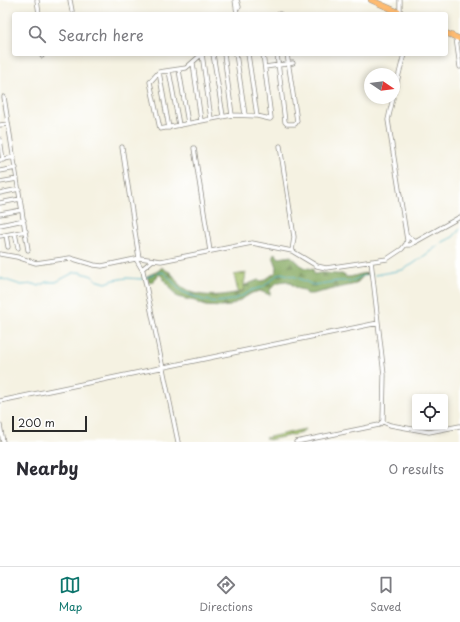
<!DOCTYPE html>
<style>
:root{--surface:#fff;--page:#f2f2f3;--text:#2b2b33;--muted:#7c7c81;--line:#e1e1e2;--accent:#0f766e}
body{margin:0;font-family:"Playpen Sans",sans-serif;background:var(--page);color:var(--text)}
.controls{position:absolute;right:12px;bottom:12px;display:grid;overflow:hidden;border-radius:4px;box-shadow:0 2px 6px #0003}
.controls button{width:36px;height:36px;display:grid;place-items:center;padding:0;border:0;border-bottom:1px solid var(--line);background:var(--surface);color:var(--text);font:20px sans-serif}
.compass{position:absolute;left:364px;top:68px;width:36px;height:36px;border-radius:50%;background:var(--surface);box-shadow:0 2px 6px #0003;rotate:103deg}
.scale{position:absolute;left:12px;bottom:10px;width:75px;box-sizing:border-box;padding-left:4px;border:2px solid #2b2b2b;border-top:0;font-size:11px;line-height:14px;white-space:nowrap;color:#2b2b2b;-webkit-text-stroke:3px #fff;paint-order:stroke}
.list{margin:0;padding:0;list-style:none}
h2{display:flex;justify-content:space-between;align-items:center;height:52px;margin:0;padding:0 16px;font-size:17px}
h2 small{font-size:13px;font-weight:400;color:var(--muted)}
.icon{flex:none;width:22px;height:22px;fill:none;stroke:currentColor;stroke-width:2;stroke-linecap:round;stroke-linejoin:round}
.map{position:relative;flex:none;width:460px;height:442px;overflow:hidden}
.search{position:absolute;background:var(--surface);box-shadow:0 2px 6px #0003;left:12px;right:12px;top:12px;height:44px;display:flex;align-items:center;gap:10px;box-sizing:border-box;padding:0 14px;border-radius:4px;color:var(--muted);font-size:15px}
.sheet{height:124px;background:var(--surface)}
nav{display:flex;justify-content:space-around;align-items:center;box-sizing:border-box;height:56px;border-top:1px solid var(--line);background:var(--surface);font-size:11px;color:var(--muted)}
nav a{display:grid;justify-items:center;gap:2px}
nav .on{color:var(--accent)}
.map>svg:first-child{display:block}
</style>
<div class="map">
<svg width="460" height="442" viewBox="0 0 460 442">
<defs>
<pattern id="grass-dots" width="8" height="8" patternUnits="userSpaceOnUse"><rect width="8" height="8" fill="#a2c067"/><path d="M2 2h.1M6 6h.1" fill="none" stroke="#849c55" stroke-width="1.8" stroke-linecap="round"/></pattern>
<pattern id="forest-firs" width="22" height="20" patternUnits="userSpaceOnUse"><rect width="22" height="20" fill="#81a65c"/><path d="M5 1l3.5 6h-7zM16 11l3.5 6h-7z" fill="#6a874c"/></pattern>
</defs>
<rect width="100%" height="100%" fill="#fff"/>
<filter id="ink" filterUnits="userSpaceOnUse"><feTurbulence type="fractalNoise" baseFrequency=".025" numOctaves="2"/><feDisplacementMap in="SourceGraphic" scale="8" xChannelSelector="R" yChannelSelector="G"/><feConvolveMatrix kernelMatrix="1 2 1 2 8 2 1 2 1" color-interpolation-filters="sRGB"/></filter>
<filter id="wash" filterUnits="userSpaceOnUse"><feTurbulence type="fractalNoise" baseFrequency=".012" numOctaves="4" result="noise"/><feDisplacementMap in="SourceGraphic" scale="16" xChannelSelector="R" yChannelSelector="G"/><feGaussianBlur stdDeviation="0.9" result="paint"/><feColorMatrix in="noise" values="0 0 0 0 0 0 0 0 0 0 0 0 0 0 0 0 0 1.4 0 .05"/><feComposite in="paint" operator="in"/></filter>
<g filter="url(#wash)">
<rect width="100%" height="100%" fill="#f5f2e2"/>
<path fill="url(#grass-dots)" stroke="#667649" d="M246,273l-3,18 -5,1 -4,-17z
M305,429l-3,4 -33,7 -4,-2z"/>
<path fill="url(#forest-firs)" stroke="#566844" d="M275,253l4,5 12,-2 12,11 10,2 1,5h2c7,-3 18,1 26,0l5,3c7,0 16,-5 21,-3l-4,1 -8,9 -44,10h-5l-3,-4 -6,-1 -11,-8c-12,1 -10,2 -17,9v5l-10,-4 -8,2 -22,13 -9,1 -16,-1 -10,-5 -18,-4 -17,-23 -8,8 -3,1 -2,-7 11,-5 4,-4c2,4 7,3 10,7 4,4 5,9 9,12 16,13 40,10 59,6l3,-1 2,-6 13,-5 5,1 13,-9 1,-5 -4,-11z"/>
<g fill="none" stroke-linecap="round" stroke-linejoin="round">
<path stroke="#46b0c5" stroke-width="1" d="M375,275l27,-5 11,-6 30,-22 10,-5 7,-8
M0,278l21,7 13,-1 5,2 7,-4h10l17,-9 6,-1 13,4 4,4 10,3 8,-3 12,-2 16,1 18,-7 5,1 14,16 4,3 20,8 14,2 15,-2 12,-5 8,-5 11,-3 14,-12 4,-2 15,4 17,8 26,-4h13l10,-5 10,-1"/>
</g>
</g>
<g filter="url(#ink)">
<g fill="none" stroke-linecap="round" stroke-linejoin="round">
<g stroke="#908e86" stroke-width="5">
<path id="minor" d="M37,0l2,14
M70,0l2,11
M235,0l2,14
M237,0l2,7
M400,13v-13
M279,14h1
M456,38l4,29
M42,54v2
M202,54l-16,14 -27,4 -9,10 10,47 72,-14 25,1 13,3 1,-1 -8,-64
M202,54l9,65
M213,54l10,62
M224,54l8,61
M236,54l9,61
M248,54l9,62
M277,54l8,68 2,2h8l2,-3 -10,-67
M193,63l8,58
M265,67l28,-4
M179,70l9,53
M169,71l10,54
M159,72l10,56
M394,94l10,-40
M4,97l24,153
M0,125l8,-1
M0,139l3,21
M280,146l14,91 -2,14
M122,147l17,111
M194,148l16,103
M0,160l14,-3
M0,171l16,-3
M0,182l17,-3
M0,193l19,-4
M0,203l20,-4
M0,214l22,-4
M0,225l24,-5
M15,233l3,15
M6,235l2,12
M0,236l26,-5
M407,236l9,6
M405,245h5l50,-28
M0,254l17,3 19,6 34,-5 24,7 8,1 38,-8 21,3 91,-18 40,8 25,15 9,2 61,-9 15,-10 4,-5 1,-4 -19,-120 5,-22
M136,259l7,12 35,171
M142,269l11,-9
M0,401l378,-78
M383,422l7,3 39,7 31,-6
M0,425l3,17
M296,442l83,-17 4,-4 1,-46 -13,-114"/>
</g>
<g stroke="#908e86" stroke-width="6">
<path id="highway" d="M371,0l32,14
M446,33l14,6"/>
</g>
<use href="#minor" stroke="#fff" stroke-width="3.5"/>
<use href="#highway" stroke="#febb71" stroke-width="5"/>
</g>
</g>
</svg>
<div class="controls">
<button><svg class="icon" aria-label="locate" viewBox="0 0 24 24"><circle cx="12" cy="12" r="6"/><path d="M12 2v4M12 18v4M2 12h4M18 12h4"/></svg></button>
</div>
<svg class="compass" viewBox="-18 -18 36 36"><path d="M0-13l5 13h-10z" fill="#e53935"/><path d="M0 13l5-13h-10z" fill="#7c7c81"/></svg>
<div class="scale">200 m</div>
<div class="search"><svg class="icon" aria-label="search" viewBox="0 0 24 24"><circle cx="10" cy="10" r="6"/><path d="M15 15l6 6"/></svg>Search here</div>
</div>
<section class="sheet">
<h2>Nearby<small>0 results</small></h2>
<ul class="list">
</ul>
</section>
<nav>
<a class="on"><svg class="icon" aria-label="map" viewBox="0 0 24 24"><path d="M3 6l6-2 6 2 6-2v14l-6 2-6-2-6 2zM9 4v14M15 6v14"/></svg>Map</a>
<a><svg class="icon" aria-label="directions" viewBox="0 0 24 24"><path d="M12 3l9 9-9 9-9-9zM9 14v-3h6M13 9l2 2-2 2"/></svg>Directions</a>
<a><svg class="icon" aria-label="saved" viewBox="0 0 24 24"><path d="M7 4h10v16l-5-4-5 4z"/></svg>Saved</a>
</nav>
